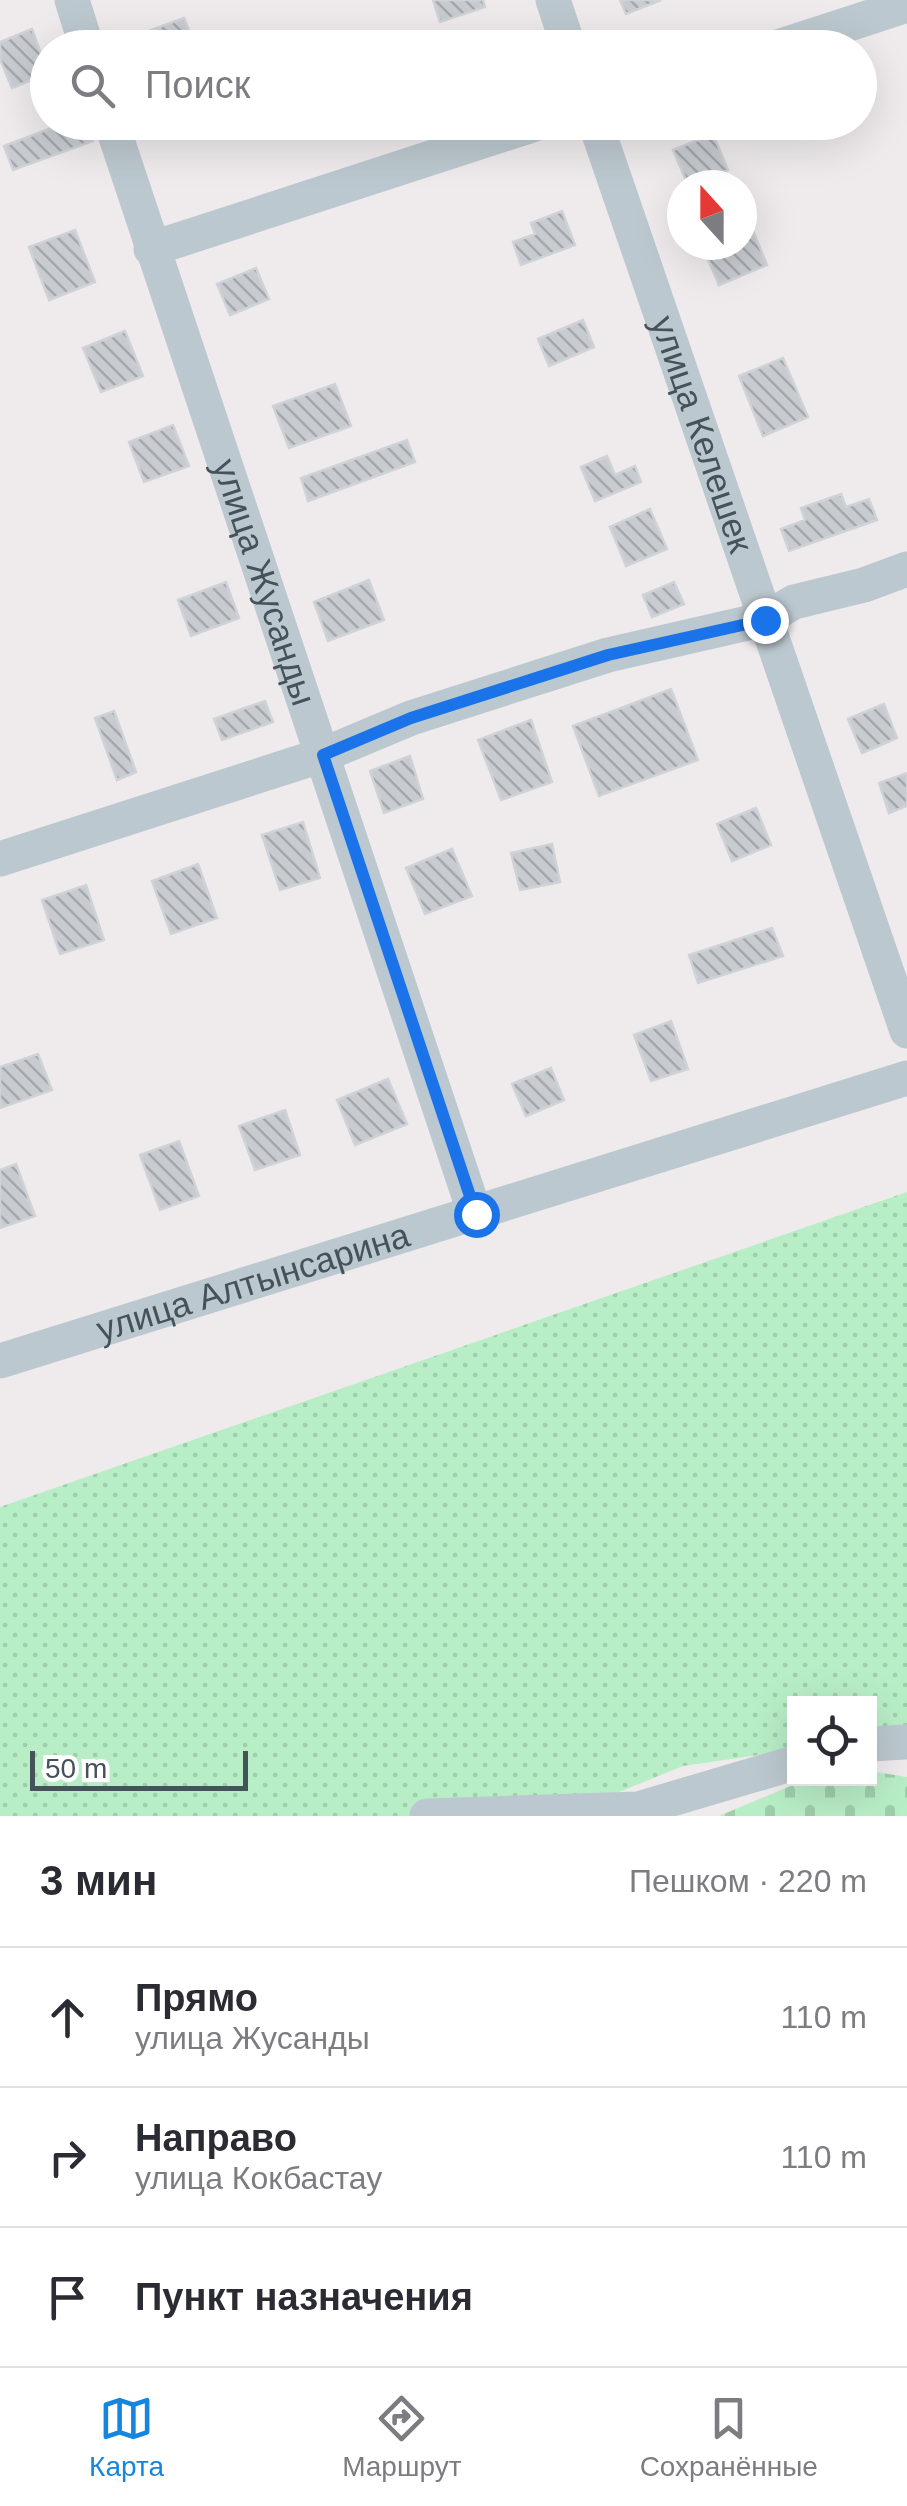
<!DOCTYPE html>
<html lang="ru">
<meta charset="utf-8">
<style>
:root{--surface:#fff;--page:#f2f2f3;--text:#2b2b33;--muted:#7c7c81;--line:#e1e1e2;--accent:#1685de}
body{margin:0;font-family:Arial,sans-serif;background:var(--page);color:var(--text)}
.controls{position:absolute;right:30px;bottom:30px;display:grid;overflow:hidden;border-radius:0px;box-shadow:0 10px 40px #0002}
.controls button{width:90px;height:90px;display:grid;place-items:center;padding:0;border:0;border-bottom:2px solid var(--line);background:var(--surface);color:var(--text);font:50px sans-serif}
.compass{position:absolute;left:667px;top:170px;width:90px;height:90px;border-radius:50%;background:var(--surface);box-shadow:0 10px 40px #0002;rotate:339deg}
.scale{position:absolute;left:30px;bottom:25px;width:218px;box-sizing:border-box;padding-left:10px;border:5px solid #445259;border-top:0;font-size:28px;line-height:35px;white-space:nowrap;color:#445259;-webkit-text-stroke:8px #fff;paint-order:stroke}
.stop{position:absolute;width:30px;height:30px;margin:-22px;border:8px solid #1a73e8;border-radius:50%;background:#fff}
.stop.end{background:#1a73e8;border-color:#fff;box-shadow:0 2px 10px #0008}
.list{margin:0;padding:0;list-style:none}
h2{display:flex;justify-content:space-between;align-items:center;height:130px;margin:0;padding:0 40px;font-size:42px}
h2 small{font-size:32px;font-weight:400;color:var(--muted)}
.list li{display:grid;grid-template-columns:65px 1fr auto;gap:30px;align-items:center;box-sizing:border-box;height:140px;padding:0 40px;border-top:2px solid var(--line)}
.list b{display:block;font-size:38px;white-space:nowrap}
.list p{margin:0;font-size:32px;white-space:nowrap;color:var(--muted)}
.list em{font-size:32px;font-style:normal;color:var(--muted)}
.icon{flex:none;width:55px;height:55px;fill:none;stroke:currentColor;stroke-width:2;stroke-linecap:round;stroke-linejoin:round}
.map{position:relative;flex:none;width:907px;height:1816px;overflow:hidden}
.search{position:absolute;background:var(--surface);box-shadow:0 10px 40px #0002;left:30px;right:30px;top:30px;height:110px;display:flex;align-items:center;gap:25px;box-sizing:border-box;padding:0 35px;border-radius:55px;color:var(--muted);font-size:38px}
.sheet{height:550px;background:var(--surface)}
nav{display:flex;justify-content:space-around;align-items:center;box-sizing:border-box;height:140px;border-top:2px solid var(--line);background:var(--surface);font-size:28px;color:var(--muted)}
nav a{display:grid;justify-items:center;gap:5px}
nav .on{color:var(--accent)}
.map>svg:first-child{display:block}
</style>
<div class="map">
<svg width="907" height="1816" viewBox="0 0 907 1816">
<defs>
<pattern id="grass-dots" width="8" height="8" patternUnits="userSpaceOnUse" patternTransform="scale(2.5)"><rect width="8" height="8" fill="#b8eec6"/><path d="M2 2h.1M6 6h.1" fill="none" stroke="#9fceac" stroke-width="1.8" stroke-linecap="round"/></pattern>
<pattern id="cemetery-stones" width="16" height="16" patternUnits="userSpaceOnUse" patternTransform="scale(2.5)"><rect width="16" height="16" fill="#b8eec6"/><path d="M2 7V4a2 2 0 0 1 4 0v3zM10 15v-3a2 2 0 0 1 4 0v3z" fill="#9fceac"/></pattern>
<pattern id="building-back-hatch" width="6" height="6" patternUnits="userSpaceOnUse" patternTransform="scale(2.5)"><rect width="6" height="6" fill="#c8ccd1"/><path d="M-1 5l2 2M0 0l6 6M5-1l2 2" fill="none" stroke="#a4a8ad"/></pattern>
</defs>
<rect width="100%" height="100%" fill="#efebec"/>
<path fill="url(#grass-dots)" d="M907,1192v541l-37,5v-34h-76v46l-111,16 -123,50h-560v-309z"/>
<path fill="url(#cemetery-stones)" d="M870,1771l37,6v39h-188l88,-37 63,-1z"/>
<path fill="url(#building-back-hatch)" stroke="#cfd3d8" stroke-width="2.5" d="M433,0h50l2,7 -45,15z
M620,0h41l-35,14z
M184,18l9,22 -20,8h-40l-4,-10z
M32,29l16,44 -36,15 -12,-29v-17z
M67,122h20l6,19 -80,29 -9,-24z
M713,134l15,36 -40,15 -15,-35z
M562,211l13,34 -54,20 -8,-23 22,-8 -4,-11z
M749,221l18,44 -48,20 -17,-40h40v-21z
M75,230l20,52 -46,18 -20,-53z
M256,268l13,31 -39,16 -13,-31z
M583,320l11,27 -45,19 -11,-27z
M125,331l18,45 -42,16 -18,-44z
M783,358l25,59 -45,19 -24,-60z
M335,384l16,42 -62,22 -16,-42z
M173,425l16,41 -45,16 -15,-40z
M407,440l8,22 -107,39 -7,-23z
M607,456l8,19 20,-9 6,16 -46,19 -14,-34z
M841,494l5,13 23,-8 8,21 -88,31 -8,-22 24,-9 -4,-12z
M650,509l17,40 -41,17 -16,-39z
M369,580l15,40 -56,21 -14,-39z
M226,582l13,36 -48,18 -13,-36z
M674,582l10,22 -32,13 -9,-22z
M671,689l27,71 -99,36 -26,-70z
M265,701l8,21 -51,18 -8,-21z
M884,704l13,34 -35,15 -14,-34z
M114,711l22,61 -19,8 -22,-62z
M531,720l21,62 -51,18 -23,-60z
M410,756l13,43 -39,14 -14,-42z
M907,773v33l-18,7 -10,-30z
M756,808l15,37 -39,16 -15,-37z
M303,822l17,56 -40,12 -18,-55z
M552,844l8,38 -40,8 -9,-37z
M452,849l20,47 -47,18 -19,-46z
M198,864l19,54 -46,16 -19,-53z
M86,885l18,55 -44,14 -18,-54z
M772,928l11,28 -85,27 -9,-28z
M671,1021l17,48 -37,12 -17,-46z
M38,1054l14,36 -52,18v-41z
M551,1068l13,32 -38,16 -14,-32z
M388,1079l19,45 -52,21 -18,-45z
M285,1110l15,45 -45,15 -16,-44z
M179,1141l20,55 -39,14 -20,-55z
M16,1164l19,52 -35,12v-58z"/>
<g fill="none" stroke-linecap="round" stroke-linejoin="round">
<g stroke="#bcc8cf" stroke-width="35">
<path d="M72,0l15,48"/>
<path d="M553,0l16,48"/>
<path d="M775,48l132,-43"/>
<path id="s1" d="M111,122l364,1092"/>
<path id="s2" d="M595,122l312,909"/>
<path d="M151,249l390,-127"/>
<path d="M0,859l323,-104 88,-37 197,-63 157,-36 29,-17 70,-17 43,-16"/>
<path id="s3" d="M0,1361l907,-283"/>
<path d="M870,1744l37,-2"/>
<path d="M427,1816l211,-7 156,-46"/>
</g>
</g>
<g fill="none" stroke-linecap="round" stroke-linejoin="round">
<path stroke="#1a73e8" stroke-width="12" d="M476,1214l-153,-459 88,-37 197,-63 157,-35"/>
</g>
<g text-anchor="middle" stroke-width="8" stroke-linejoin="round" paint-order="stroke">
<g font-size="35" fill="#445259" stroke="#fff">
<text dy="12" stroke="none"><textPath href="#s2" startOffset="330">улица Келешек</textPath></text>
<text dy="12" stroke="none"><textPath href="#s1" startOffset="485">улица Жусанды</textPath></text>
<text dy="12" stroke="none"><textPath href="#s3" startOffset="265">улица Алтынсарина</textPath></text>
</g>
</g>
</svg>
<div class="controls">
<button><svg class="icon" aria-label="locate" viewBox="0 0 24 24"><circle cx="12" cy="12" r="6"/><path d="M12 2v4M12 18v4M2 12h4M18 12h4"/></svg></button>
</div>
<svg class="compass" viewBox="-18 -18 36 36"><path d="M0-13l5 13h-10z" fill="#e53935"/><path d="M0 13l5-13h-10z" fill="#7c7c81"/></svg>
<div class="scale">50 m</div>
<div class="stop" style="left:476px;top:1214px"></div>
<div class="stop end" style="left:765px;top:620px"></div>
<div class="search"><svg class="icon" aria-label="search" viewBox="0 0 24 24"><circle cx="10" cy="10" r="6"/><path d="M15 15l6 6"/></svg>Поиск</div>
</div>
<section class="sheet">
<h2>3 мин<small>Пешком · 220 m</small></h2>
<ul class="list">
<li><svg class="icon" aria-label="ahead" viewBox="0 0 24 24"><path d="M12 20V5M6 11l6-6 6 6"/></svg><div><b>Прямо</b><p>улица Жусанды</p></div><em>110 m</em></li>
<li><svg class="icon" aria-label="right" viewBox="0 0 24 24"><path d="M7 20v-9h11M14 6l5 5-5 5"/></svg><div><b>Направо</b><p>улица Кокбастау</p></div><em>110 m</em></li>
<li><svg class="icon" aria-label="arrive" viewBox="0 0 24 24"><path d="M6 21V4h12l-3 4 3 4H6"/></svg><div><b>Пункт назначения</b></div></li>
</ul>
</section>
<nav>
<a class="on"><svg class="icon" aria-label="map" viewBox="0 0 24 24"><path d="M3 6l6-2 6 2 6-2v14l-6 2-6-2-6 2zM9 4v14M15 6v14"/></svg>Карта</a>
<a><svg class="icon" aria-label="directions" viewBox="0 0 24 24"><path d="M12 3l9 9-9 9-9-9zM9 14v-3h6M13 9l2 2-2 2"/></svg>Маршрут</a>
<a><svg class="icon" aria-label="saved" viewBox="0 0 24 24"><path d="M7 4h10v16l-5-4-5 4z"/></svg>Сохранённые</a>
</nav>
